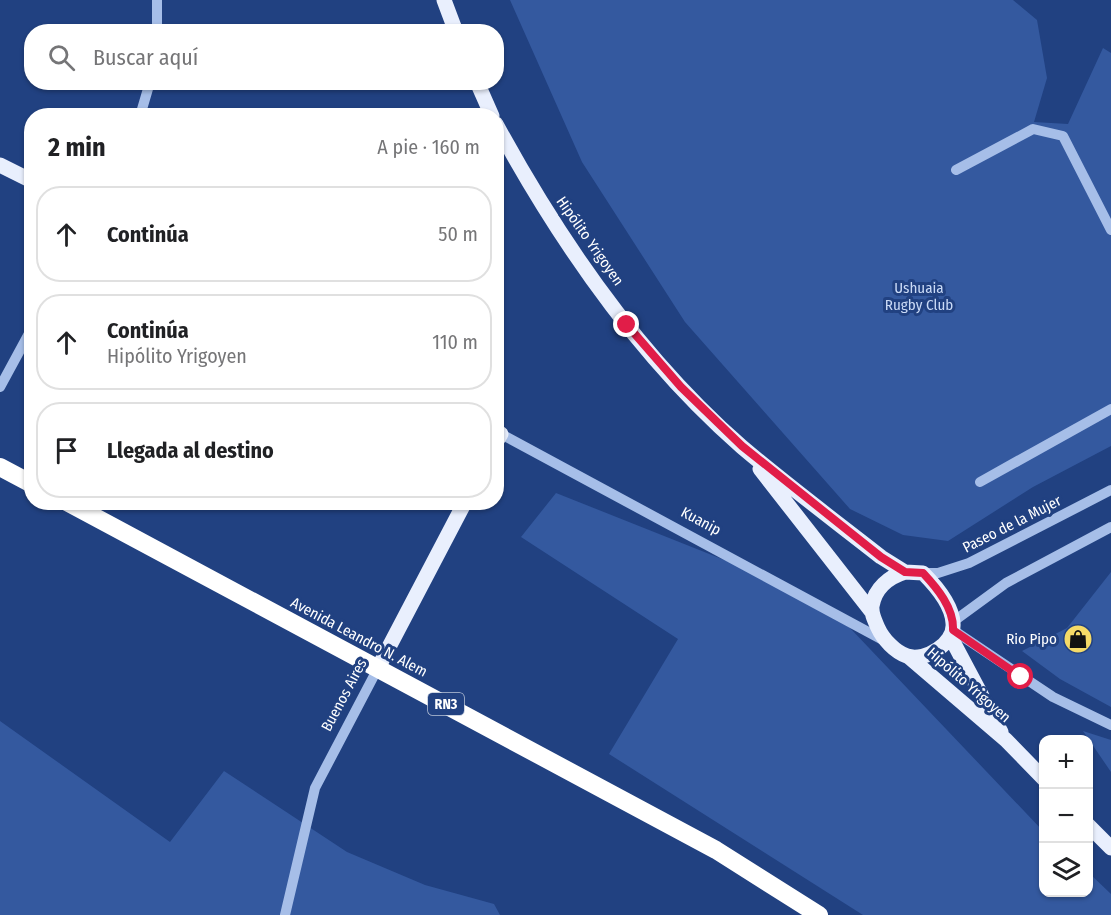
<!DOCTYPE html>
<html lang="es">
<meta charset="utf-8">
<style>
:root{--surface:#fff;--page:#f6f6f6;--text:#202124;--muted:#757577;--line:#e0e0e0}
body{margin:0;font-family:"Fira Sans Condensed",sans-serif;background:var(--page);color:var(--text)}
.controls{position:absolute;right:18px;bottom:18px;display:grid;overflow:hidden;border-radius:12px;box-shadow:0 2px 4px #0004}
.controls button{width:54px;height:54px;display:grid;place-items:center;padding:0;border:0;border-bottom:2px solid var(--line);background:var(--surface);color:var(--text);font:30px sans-serif}
.stop{position:absolute;width:18px;height:18px;margin:-14px;border:4px solid #e11d48;border-radius:50%;background:#fff}
.stop.end{background:#e11d48;border-color:#fff;box-shadow:0 2px 6px #0008}
.list{margin:0;padding:0;list-style:none}
h2{display:flex;justify-content:space-between;align-items:center;height:78px;margin:0;padding:0 24px;font-size:26px}
h2 small{font-size:20px;font-weight:400;color:var(--muted)}
.list li{display:grid;grid-template-columns:39px 1fr auto;gap:18px;align-items:center;box-sizing:border-box;height:96px;margin:0 12px 12px;padding:0 12px;border:2px solid var(--line);border-radius:24px}
.list b{display:block;font-size:22px;white-space:nowrap}
.list p{margin:0;font-size:20px;white-space:nowrap;color:var(--muted)}
.list em{font-size:20px;font-style:normal;color:var(--muted)}
.icon{flex:none;width:33px;height:33px;fill:none;stroke:currentColor;stroke-width:2;stroke-linecap:round;stroke-linejoin:round}
.map{position:relative;flex:none;width:1111px;height:915px;overflow:hidden}
.search{position:absolute;background:var(--surface);box-shadow:0 2px 4px #0004;left:24px;top:24px;width:480px;height:66px;display:flex;align-items:center;gap:15px;box-sizing:border-box;padding:0 21px;border-radius:24px;color:var(--muted);font-size:22px}
.panel{position:absolute;background:var(--surface);box-shadow:0 2px 4px #0004;left:24px;top:108px;width:480px;height:402px;border-radius:24px}
.map>svg:first-child{display:block}
</style>
<div class="map">
<svg width="1111" height="915" viewBox="0 0 1111 915">
<rect width="100%" height="100%" fill="#214181"/>
<path fill="#34599f" d="M510,0h503l24,20 10,58 -13,44 34,2 35,-76 8,5v393l-78,41 -85,54 -45,-6 -53,-26 -165,-187 -103,-160z
M556,493l219,87 56,28 212,223 1,61h44l1,-19 22,21v21h-248l-254,-161 69,-115 -157,-102z
M1111,572v135l-51,-28 -38,-28 45,-23z
M0,721l170,121 54,-71 123,81 78,33 69,19 6,11h-500z
M1083,731l28,9v32z"/>
<g fill="none" stroke-linecap="round" stroke-linejoin="round">
<path stroke="#a6bee8" stroke-width="10" d="M157,32v-32
M140,116l10,-34
M956,170l77,-41 30,7 48,94
M0,387l32,-59
M501,434l382,206
M980,482l131,-73
M923,573h15l31,-10 142,-73
M954,621l52,-38 105,-56
M953,630l100,67 58,28
M285,915l30,-127 63,-120"/>
<path stroke="#e9effd" stroke-width="15" d="M444,0l12,32
M477,82l15,34
M496,124c64,118 144,234 246,323 45,38 93,74 139,110l24,15
M0,165l32,16
M496,431l5,3 -5,8
M760,469l111,142
M905,572l18,1c12,12 29,31 30,50 2,20 -27,39 -46,33 -12,-4 -24,-17 -29,-28 -3,-7 -7,-14 -6,-22 3,-18 17,-29 33,-34z
M950,636l51,96
M909,657l97,83 38,39
M378,668l87,-166
M1088,825l23,23"/>
<path stroke="#fff" stroke-width="18" d="M0,467l32,17
M67,502l649,348 103,65"/>
</g>
<g fill="none" stroke-linecap="round" stroke-linejoin="round">
<path stroke="#e11d48" stroke-width="8" d="M627,325l54,62 61,59 139,111 24,15 18,1c14,15 31,35 30,57l68,47"/>
</g>
<defs>
<g id="shop-disc" transform="scale(1.5)"><circle r="9.5" fill="#f5da67" stroke="#214181"/><path d="M-5-2.5h2.3a2.7 3.5 0 0 1 5.4 0H5L5.5 6h-11ZM-1.5-2.5h3a1.5 2.3 0 0 0-3 0Z" fill="#111"/></g>
</defs>
<g fill-rule="evenodd">
<use href="#shop-disc" x="1078" y="639"/>
</g>
<g text-anchor="middle" stroke-width="6" stroke-linejoin="round" paint-order="stroke">
<rect fill="#214181" stroke="#bcc6d9" stroke-width="1.5" x="428" y="693" width="36" height="22" rx="4.5"/>
<g font-size="14" font-weight="bold" fill="#fff">
<text x="446" y="709">RN3</text>
</g>
<g font-size="15" fill="#fff" stroke="#214181">
<text transform="translate(590 241) rotate(55)" y="5">Hipólito Yrigoyen</text>
<text transform="translate(701 521) rotate(28)" y="5">Kuanip</text>
<text transform="translate(1012 524) rotate(-27)" y="5">Paseo de la Mujer</text>
<text transform="translate(359 637) rotate(28)" y="5">Avenida Leandro N. Alem</text>
<text transform="translate(969 685) rotate(41)" y="5">Hipólito Yrigoyen</text>
<text transform="translate(344 695) rotate(-62)" y="5">Buenos Aires</text>
</g>
<g font-size="15" fill="#cadaf6" stroke="#214181">
<text x="919" y="293">Ushuaia<tspan x="919" dy="17">Rugby Club</tspan></text>
</g>
<g font-size="15" fill="#fff" stroke="#214181" text-anchor="end">
<text x="1057" y="644">Rio Pipo</text>
</g>
</g>
</svg>
<div class="controls">
<button>+</button>
<button>−</button>
<button><svg class="icon" aria-label="layers" viewBox="0 0 24 24"><path d="M12 4l9 5-9 5-9-5zM3 14l9 5 9-5"/></svg></button>
</div>
<div class="stop" style="left:1021px;top:677px"></div>
<div class="stop end" style="left:627px;top:325px"></div>
<div class="search"><svg class="icon" aria-label="search" viewBox="0 0 24 24"><circle cx="10" cy="10" r="6"/><path d="M15 15l6 6"/></svg>Buscar aquí</div>
<section class="panel">
<h2>2 min<small>A pie · 160 m</small></h2>
<ul class="list">
<li><svg class="icon" aria-label="ahead" viewBox="0 0 24 24"><path d="M12 20V5M6 11l6-6 6 6"/></svg><div><b>Continúa</b></div><em>50 m</em></li>
<li><svg class="icon" aria-label="ahead" viewBox="0 0 24 24"><path d="M12 20V5M6 11l6-6 6 6"/></svg><div><b>Continúa</b><p>Hipólito Yrigoyen</p></div><em>110 m</em></li>
<li><svg class="icon" aria-label="arrive" viewBox="0 0 24 24"><path d="M6 21V4h12l-3 4 3 4H6"/></svg><div><b>Llegada al destino</b></div></li>
</ul>
</section>
</div>
